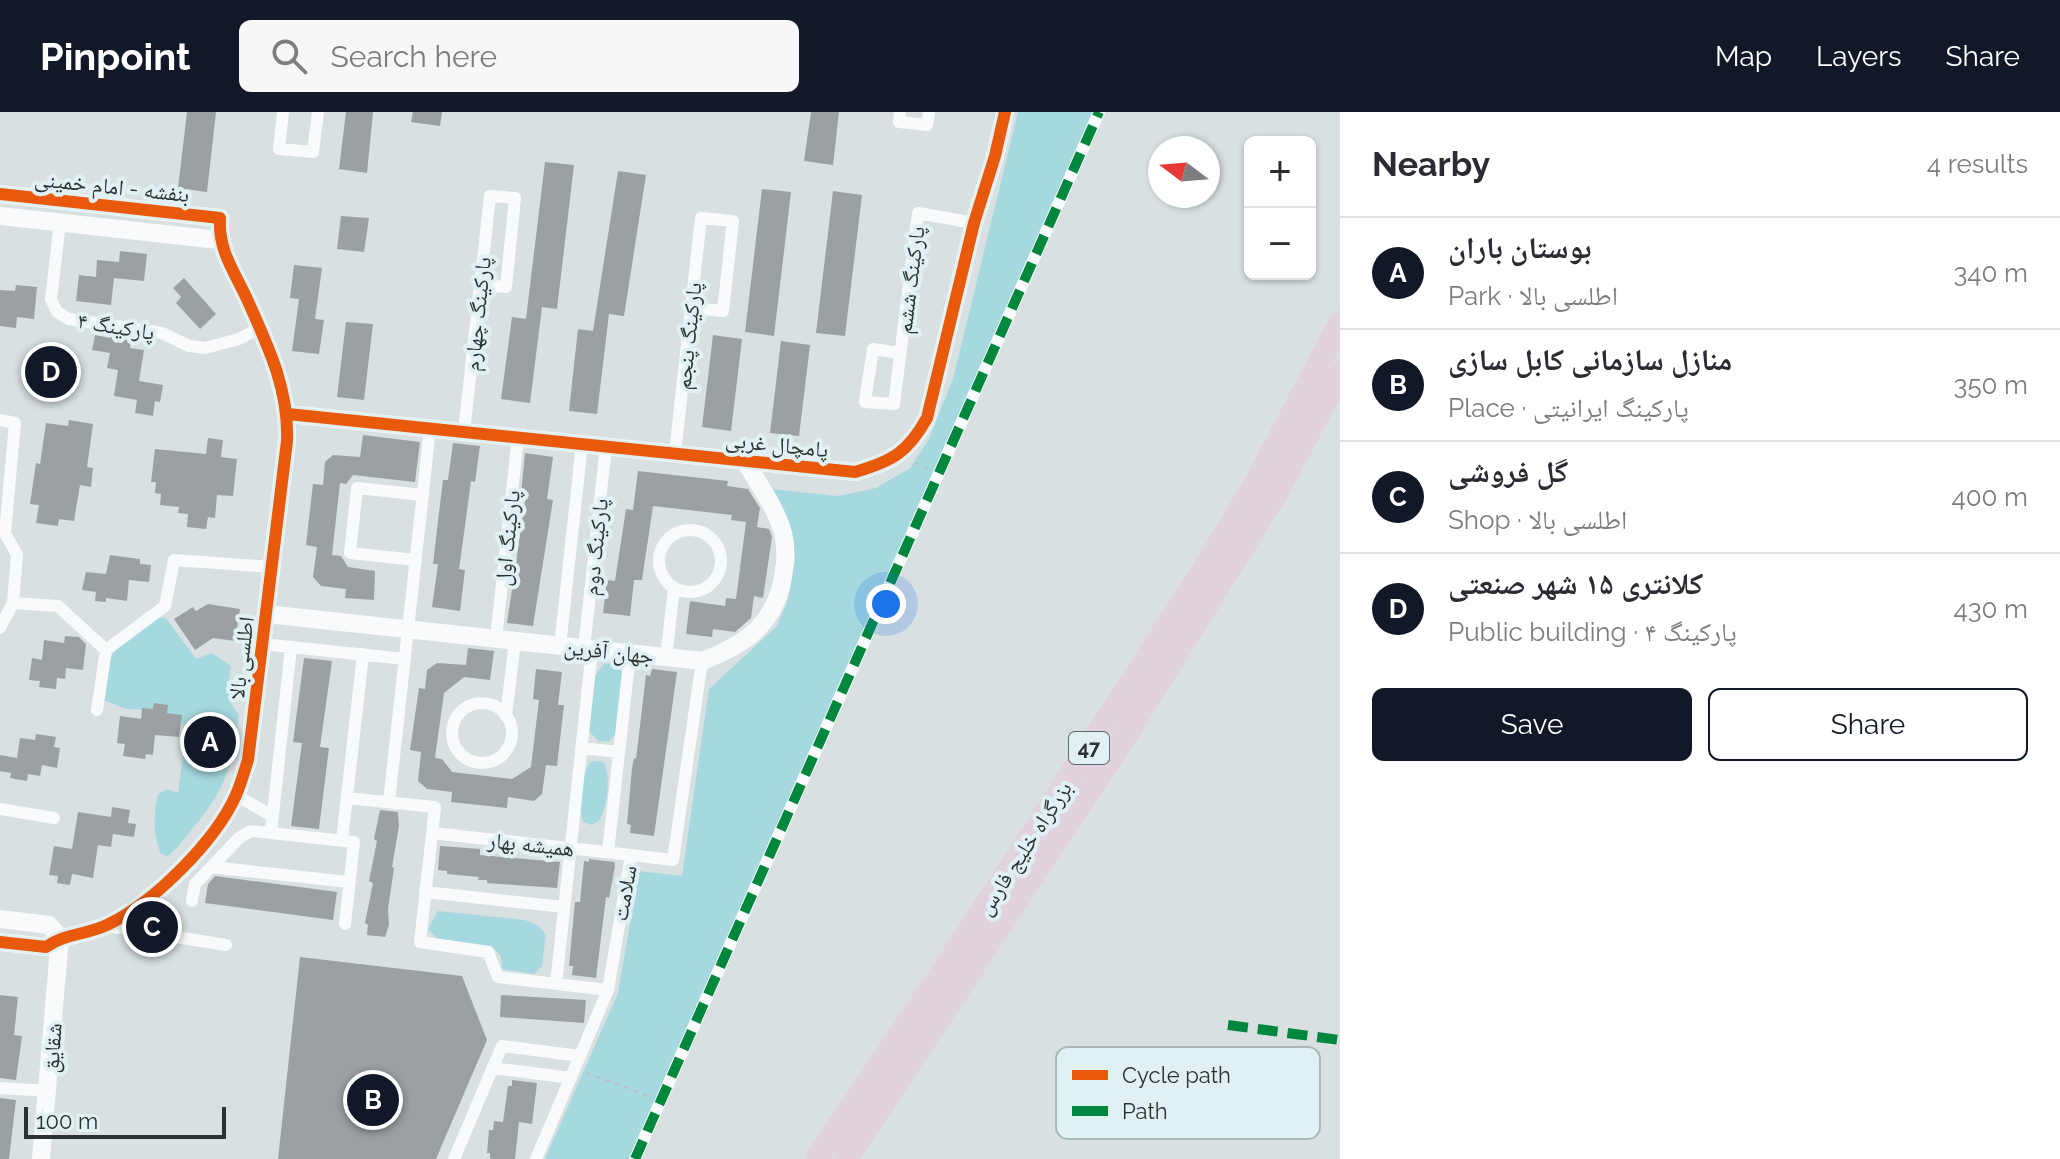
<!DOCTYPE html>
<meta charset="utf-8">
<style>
:root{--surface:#fff;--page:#f7f7f7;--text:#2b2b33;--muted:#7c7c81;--line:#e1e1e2;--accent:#111827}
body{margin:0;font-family:Raleway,"Noto Naskh Arabic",sans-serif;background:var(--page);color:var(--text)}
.controls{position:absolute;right:24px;top:24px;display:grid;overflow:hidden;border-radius:12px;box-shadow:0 2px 6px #0004}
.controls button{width:72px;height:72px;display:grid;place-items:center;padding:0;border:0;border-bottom:2px solid var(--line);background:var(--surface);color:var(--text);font:40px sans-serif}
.compass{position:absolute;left:1148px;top:24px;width:72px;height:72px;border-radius:50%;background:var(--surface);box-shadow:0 2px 6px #0004;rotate:286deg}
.scale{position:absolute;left:24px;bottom:20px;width:202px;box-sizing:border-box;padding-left:8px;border:4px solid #2c3233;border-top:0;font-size:22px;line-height:28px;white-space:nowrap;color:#2c3233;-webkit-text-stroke:6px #e1f1f3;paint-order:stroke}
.you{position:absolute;left:886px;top:492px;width:28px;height:28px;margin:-20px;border:6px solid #fff;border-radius:50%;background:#1a73e8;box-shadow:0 0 0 12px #1a73e833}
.badge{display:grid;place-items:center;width:52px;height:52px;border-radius:50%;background:var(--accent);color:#fff;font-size:26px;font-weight:700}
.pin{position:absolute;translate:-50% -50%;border:4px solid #fff;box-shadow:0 2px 8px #0006}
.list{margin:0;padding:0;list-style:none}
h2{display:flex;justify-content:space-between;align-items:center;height:104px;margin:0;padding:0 32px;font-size:34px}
h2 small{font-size:26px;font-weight:400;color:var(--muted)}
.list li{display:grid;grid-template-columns:52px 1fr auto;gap:24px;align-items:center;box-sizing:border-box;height:112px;padding:0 32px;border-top:2px solid var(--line)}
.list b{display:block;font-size:30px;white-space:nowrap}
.list p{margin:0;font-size:26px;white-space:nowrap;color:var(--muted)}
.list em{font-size:26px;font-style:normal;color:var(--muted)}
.actions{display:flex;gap:16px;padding:24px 32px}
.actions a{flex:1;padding:18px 0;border:2px solid var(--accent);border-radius:12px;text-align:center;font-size:28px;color:var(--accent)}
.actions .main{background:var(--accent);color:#fff}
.icon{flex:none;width:44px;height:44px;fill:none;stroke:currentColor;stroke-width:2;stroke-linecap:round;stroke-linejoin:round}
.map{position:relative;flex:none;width:1340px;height:1047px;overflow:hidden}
header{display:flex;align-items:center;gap:48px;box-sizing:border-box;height:112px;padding:0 40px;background:var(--accent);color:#fff}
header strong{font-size:38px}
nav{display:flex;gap:44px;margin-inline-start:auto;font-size:28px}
.search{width:560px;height:72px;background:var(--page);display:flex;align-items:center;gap:20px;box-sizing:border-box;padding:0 28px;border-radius:12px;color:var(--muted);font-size:30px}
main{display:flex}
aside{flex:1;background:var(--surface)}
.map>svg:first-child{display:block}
</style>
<header>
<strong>Pinpoint</strong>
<div class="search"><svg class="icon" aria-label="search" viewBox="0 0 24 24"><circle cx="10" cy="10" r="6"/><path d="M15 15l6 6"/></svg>Search here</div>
<nav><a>Map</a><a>Layers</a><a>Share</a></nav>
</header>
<main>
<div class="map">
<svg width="1340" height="1047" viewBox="0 0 1340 1047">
<rect width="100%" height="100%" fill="#d8e0e2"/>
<path fill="#a6d8df" d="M1018,0h85l-464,1047h-94l73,-166 21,-122 43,5 27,-187 68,-63 11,-26 7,-41 -4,-26 -21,-44 68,7 38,-8 34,-20 19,-29 24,-60z
M151,505l15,1 30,41 16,-6 19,13c-3,18 -6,34 8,48 -8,53 -11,72 -46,114 -8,9 -15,20 -25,28l-7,-2c-8,-21 -8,-38 -3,-60l9,-5 11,4 9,-66 -25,-17 -36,-1 -28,-11c9,-45 18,-52 53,-81z
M614,551l10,11 -8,60 -7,7 -10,1 -10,-11 6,-56 9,-11z
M592,649l11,1c9,13 4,46 -4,59l-7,4 -8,-3c-8,-12 -4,-51 8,-61z
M438,799l87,9 14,6 7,9 -4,31 -8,8 -32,-5 -1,-13 -9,-10 -54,-7 -10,-10z"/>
<path fill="#9ba1a3" d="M187,0h29l-9,80 -29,-4z
M346,0h27l-6,61 -28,-4z
M413,0h29l-2,14 -29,-4z
M811,0h28l-6,53 -29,-4z
M545,50l29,3 -17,144 -15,-2 -12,96 -29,-4 11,-82 14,2z
M618,59l28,4 -22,141 -15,-2 -12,100 -28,-3 9,-82 15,2z
M762,77l29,3 -17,144 -29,-4z
M833,79l29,4 -17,141 -29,-3z
M341,104l28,2 -5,34 -27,-3z
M120,139l27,3 -3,27 -30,-3 -3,27 -35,-4 3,-26 17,2 1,-17 22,2z
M294,153l28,3 -7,51 9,1 -5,34 -27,-3 7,-52 -9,-1z
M184,166l32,36 -16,15 -24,-26 5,-6 -8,-9z
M16,173l21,2 -3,32 -17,-2 -1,11 -16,-2v-36l15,1z
M346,210l27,2 -9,76 -27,-3z
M110,222l21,3 -1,11 14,2 -5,31 24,4 -3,17 -5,-1 -2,15 -18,-3 2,-13 -23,-4 4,-26 -11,-2 3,-15 -18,-3 3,-15 15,3z
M713,223l29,4 -11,92 -29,-4z
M781,229l29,4 -11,91 -29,-3z
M69,308l24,4 -6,43 6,1 -2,19 -11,-2 -6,36 -15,-2 -1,7 -22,-3 3,-18 -9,-1 6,-41 4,1 6,-41 22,3z
M363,323l57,7 -5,40 -62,-7 -7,9 -6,-1 -8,72 9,1 7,11 27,4 -1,29 -29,-2 1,-9 -25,-3 -8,-9 4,-30 -11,-2 7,-61 10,1 2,-23 8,-7 27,2z
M208,326l15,2 -2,17 16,2 -4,37 -16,-1 -2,23 -7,-1 -2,12 -19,-2 1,-13 -10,-1 1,-6 -19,-2 1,-11 -6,-1 1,-11h-5l4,-33 51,5z
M453,331l27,3 -5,36 -4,-1 -6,45 -6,43 6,1 -5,41 -28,-4 6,-43h-5l5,-43 5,-41h5z
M525,341l28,4 -6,42 6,1 -20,126 -26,-3 19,-128 -5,-1z
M638,359l90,10 -1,5 21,3 8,13 4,6 -3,19 12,2 3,8 -9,61 -9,-2 -3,22 -16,14 -22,-3 -1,8 -26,-3 4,-33 35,5 1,-8 10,1 10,-77 -15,-2 1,-5 -79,-9 -11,74h-8l-4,36 -27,-3 4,-33 8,1 11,-72 7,1z
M110,443l30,4v5l11,1 -2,17 -20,-2 -2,21 -21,-3v4l-11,-1 1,-9 -14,-2 4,-18 20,2z
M208,492l32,5 -5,32 -22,-3 -18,12 -21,-31 19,-12 3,4z
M65,524l14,1 7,7 -3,26 -17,-2 -1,11 -8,-1 -1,11 -17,-2 1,-6 -11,-1 3,-22 10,2 2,-20 20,3z
M468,536l26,3 -4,29 -26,-3 -20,16 -9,65 7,1 10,13 60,7 19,-12 8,-67 -6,-1 3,-30 26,3 -4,33h6l-7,61 -11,-1 -4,29 -8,7 -26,-4 -1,11 -56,-6 1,-10 -25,-3 -9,-8 3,-29 -11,-2 9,-62 6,1 2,-19 10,-7 29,2z
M304,546l28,3 -12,86 9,1 -10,81 -28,-3 11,-83 -9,-1z
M652,557l25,3 -23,164 -24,-3 1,-8 -4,-1 5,-56 2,-10 2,1 10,-84 4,1z
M154,591l14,2 -1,8 15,2 -3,22 -24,-2 -2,20 -7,-1 -1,5 -22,-3 2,-12 -8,-1 3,-27 21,3 1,-11 11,1z
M36,622l20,3 -2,10 6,1 -3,20 -15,-3 -2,11 -12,-2 -1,7 -17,-3 1,-5 -11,-2v-16l17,3 3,-20 15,2z
M112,695l18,3 -2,13 8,1 -2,13 -21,-3 -2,13 -13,-2 -5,33 -21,-4 -2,11 -13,-2 1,-7 -9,-1 5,-29 18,3 6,-37 33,5z
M380,698l18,2 1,14 -7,41 2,1 -6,41 1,16 -4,12 -18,-2 1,-10 -3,-2 8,-40 -4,-2 8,-40 -3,-2z
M440,734l40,3v6l80,7 -3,26 -70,-5v-3h-9l1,-3 -32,-3v-3l-9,-1z
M589,747l25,3 1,4 -6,32 -3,-1 -10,81 -24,-3 1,-9h-4l6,-64h5l4,-41 5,1z
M215,764l122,16 -4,28 -128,-17 3,-19z
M300,845l162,19 25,64 -51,119h-158z
M0,883l18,2 -4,38 8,1 -6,44 -16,-2z
M501,883l85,5 -2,23 -84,-6z
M512,968l25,3 -5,41 -13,-2 -4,37h-25v-6h-3l2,-23h4l1,-9 9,1 5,-36h4z
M0,986l16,2 -7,59h-9z"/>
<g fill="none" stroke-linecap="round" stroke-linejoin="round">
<path stroke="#bcbfbf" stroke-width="2" stroke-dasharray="4 6" stroke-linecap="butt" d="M915,351l12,5
M587,961l61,23"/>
<path stroke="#f9fafb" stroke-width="12" d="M283,0l-4,37 34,3 5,-40
M900,0l-1,10 28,3 2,-13
M60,110l-9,77 6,13 12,7 93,14 27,13 16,2 34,-9 21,-11
M900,241l-27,-4 -8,53 29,2 24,-191 56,10
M0,308l15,3 -10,110 12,22 -4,48 -13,25
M464,320l26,-236 25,2 -9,89 -26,-2
M675,341l26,-235 32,3 -10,90 -32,-3
M659 449a31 31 0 1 1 62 0a31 31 0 1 1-62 0Z
M416,448l-66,-7 7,-65 66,7
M13,491l45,3 48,44
M496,527l22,-202
M262,532l143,15
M560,534l22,-202
M584,537l22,-203
M666,546l8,-70
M452 621a30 30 0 1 1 60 0a30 30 0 1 1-60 0Z
M97,598l9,-60 59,-44 9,-46 98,7
M506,604l9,-75
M581,636l38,4
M236,683l36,21
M347,686l88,9 -15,135 68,10 10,25 110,13
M389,690l41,-373
M0,697l54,9
M271,721l20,-186
M432,721l199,22
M342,729l21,-187
M608,740l22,-198
M211,755l138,15
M425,780l139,15
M192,789l3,-17 44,-46 12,-7 103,11 -9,82
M107,814l119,19
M556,872l36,-335
M493,956l78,10
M0,976l48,3
M454,1047l48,-113 78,10
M536,1047l72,-169 23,-135 42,5 29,-199
M635,1047l464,-1047"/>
<path stroke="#f9fafb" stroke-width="18" d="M0,82l220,24c-2,32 14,53 27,81 21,47 42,90 40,142l-39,319c-4,12 -7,24 -12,35 -21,47 -82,107 -127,129 -21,11 -44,9 -63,23l-46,-5
M0,104l219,24
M288,302l567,58c38,-11 53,-20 72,-54l47,-195 21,-67 10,-44
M266,502l436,47c46,-17 76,-40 82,-91 2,-12 2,-25 -1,-37 -7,-26 -25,-49 -38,-72
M0,807l49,6 11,12
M41,1047l19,-222"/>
<path stroke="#e0d3dd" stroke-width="24" d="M817,1047l129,-192 245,-377 64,-105 85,-162
M846,1047l273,-413 159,-256 62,-117"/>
<path stroke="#00873e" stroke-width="10" stroke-dasharray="20 10" stroke-linecap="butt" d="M1228,913l112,15
M635,1047l464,-1047"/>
<g stroke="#e1f1f3" stroke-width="17">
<path id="cycleway" d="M0,82l220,24c-2,32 14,53 27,81 21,47 42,90 40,142l-39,319c-4,12 -7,24 -12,35 -21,47 -82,107 -127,129 -21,11 -44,9 -63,23l-46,-5
M288,302l567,58c38,-11 53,-20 72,-54l47,-195 21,-67 10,-44"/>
</g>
<use href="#cycleway" stroke="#e8590c" stroke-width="12"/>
</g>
<g text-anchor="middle" stroke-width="8" stroke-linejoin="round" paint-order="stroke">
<rect fill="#e1f1f3" stroke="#626b6d" stroke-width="2" x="1069" y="620" width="40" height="32" rx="6"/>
<g font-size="20" font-weight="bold" fill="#2c3233">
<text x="1089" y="643">47</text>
</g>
<g font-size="22" fill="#2c3233" stroke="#e1f1f3">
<text transform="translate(112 74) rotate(6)" y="8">بنفشه - امام خمینی</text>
<text transform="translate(910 168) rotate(-83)" y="8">پارکینگ ششم</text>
<text transform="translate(477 202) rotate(-84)" y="8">پارکینگ چهارم</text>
<text transform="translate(116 214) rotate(9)" y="8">پارکینگ ۴</text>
<text transform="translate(688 224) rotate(-84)" y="8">پارکینگ پنجم</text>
<text transform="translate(777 332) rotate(6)" y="8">پامچال غربی</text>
<text transform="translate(507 426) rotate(-84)" y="8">پارکینگ اول</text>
<text transform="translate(595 435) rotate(-84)" y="8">پارکینگ دوم</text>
<text transform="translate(609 539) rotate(6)" y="8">جهان آفرین</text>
<text transform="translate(241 546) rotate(-83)" y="8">اطلسی بالا</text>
<text transform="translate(531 732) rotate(6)" y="8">همیشه بهار</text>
<text transform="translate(1024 736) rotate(-57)" y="8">بزرگراه خلیج فارس</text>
<text transform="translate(624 781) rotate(-80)" y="8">سلامت</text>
<text transform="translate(52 936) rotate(-86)" y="8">شقایق</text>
</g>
</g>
<rect x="1056" y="935" width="264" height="92" rx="12" fill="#e1f1f3" stroke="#abb8b9" stroke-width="2"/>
<rect x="1072" y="958" width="36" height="10" fill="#e8590c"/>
<rect x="1072" y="994" width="36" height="10" fill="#00873e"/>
<g font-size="22" fill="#2c3233">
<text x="1122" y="971">Cycle path</text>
<text x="1122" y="1007">Path</text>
</g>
</svg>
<div class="controls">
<button>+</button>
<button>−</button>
</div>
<svg class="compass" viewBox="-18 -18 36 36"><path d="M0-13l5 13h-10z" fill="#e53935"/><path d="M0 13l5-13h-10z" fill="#7c7c81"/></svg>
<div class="scale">100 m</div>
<div class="you"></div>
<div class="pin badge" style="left:210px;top:630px">A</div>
<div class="pin badge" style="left:373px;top:988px">B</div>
<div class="pin badge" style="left:152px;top:815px">C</div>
<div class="pin badge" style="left:51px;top:260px">D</div>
</div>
<aside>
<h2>Nearby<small>4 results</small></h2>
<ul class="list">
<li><span class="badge">A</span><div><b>بوستان باران</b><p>Park · اطلسی بالا</p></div><em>340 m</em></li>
<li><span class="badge">B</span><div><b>منازل سازمانی کابل سازی</b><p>Place · پارکینگ ایرانیتی</p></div><em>350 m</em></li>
<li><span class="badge">C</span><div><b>گل فروشی</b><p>Shop · اطلسی بالا</p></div><em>400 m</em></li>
<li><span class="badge">D</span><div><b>کلانتری ۱۵ شهر صنعتی</b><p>Public building · پارکینگ ۴</p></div><em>430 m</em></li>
</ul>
<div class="actions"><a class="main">Save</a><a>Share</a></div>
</aside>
</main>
